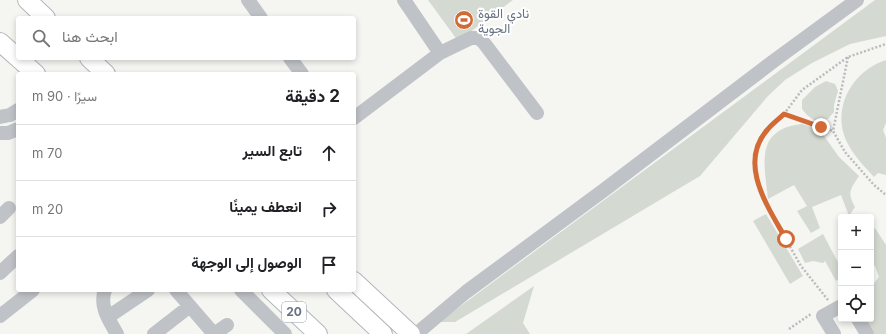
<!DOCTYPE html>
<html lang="ar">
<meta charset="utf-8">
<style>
:root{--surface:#fff;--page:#f2f2f2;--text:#202124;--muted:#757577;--line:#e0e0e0}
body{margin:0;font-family:Inter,Vazirmatn,sans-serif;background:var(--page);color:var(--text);direction:rtl}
.controls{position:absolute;right:12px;bottom:12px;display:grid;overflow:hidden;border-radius:4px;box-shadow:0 2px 6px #0003}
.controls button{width:36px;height:36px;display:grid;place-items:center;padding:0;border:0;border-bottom:1px solid var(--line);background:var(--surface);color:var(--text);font:20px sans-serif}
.stop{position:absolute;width:12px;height:12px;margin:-9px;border:3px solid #d26a35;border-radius:50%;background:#fff}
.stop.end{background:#d26a35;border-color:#fff;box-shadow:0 1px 4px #0008}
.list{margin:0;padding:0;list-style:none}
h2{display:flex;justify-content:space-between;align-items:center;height:52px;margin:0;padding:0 16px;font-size:17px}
h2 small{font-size:13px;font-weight:400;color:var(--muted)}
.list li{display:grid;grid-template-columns:26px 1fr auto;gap:12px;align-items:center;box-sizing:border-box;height:56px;padding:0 16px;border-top:1px solid var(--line)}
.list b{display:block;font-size:15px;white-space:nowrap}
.list em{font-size:13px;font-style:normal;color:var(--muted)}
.icon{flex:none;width:22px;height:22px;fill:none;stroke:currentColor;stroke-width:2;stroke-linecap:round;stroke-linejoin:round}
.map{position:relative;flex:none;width:886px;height:334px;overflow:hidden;direction:ltr}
.search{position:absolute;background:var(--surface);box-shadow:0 2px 6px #0003;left:16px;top:16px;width:340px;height:44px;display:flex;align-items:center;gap:10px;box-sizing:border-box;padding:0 14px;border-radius:4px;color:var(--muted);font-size:15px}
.panel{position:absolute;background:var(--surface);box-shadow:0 2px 6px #0003;left:16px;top:72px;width:340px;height:220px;border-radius:4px;direction:rtl}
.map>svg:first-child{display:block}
</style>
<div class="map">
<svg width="886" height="334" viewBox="0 0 886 334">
<rect width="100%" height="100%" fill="#f5f5f2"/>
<path fill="#d4dad2" d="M428,0h85l-55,41z
M875,0h11v36l-36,8 -38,19 -27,17 -17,16 -68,80 -245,146h-16z
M886,60v63l-3,7 3,8v37l-8,-2 -4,4c-9,-10 -19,-20 -25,-31 -20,-34 2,-75 37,-86z
M826,81l9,3 3,7 -4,14v7l-6,7 -13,2 -8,-6 -5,-6v-9l13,-13z
M802,124l11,3 9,6 17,24 20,19c-9,14 -12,16 -4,31l-6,9 -8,-21 -29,12 8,21 -9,5 -14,-22 10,-5 -13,-21 -26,14c-4,-36 -13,-70 34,-75z
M766,214l37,62 -13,8 -37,-63z
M871,228l1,1 3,-1 11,17v89h-19l-9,-15h13v-32l8,-10 -4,-11 -4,-3z
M823,234l18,34v9l-5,4 -11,-20 -2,2 -10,-2 -8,2 -7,-14z
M534,286l-11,37 7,11h-64z"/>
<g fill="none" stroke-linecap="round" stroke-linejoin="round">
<g stroke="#b3b6ba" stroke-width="20">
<path id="major" d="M27,0l19,18
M0,42l18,16
M18,58l18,16
M89,58l17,16
M354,281l57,53
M271,290l47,44
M336,290l47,44"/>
</g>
<path stroke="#b9bbbe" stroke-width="2.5" stroke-dasharray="2 2" stroke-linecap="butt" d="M848,57l-15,74 12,21 29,33 12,10
M785,114l48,17
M828,300l-27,-34 -38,-67 -5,-16 -3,-21 3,-17 10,-16 16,-15 18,-24 46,-33 38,-13
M789,329l22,-15"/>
<path stroke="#bfc2c6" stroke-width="14" d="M248,0l13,18
M404,0l36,53
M290,58l12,16
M0,117l10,-2 8,-5
M354,118l86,-65 31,-15h8l5,5 53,70
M0,133h8l10,-4
M0,217l9,-9
M0,273l18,-17
M105,290c-6,16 4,30 12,44
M176,290l38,44
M241,290l44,44
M0,316l33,-26
M108,317l40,-27
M858,319l9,15
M154,334l36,-28
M214,334l13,-9
M416,334l50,-42 138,-102 171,-130 82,-60
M834,334l-11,-18 18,-10"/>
<use href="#major" stroke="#fff" stroke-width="18"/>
</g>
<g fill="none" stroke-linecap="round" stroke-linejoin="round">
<path stroke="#d26a35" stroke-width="5" d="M786,239c-18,-32 -49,-76 -18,-110 5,-6 11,-10 16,-15l37,13"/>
</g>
<defs>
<g id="stadium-disc" transform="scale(1)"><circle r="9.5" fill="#d26a35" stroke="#fff"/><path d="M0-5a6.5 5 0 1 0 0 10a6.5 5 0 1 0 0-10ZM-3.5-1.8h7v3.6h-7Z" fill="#fff"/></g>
</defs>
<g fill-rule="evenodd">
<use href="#stadium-disc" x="464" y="20"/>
</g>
<g text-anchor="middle" stroke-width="4" stroke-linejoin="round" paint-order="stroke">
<rect fill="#fff" stroke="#959da7" stroke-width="1" x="282" y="302" width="24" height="20" rx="3"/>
<g font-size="12" font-weight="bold" fill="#677381">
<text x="294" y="316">20</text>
</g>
<g font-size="13" fill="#677381" stroke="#fff" text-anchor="start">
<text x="478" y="18">نادي القوة<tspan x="478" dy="15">الجوية</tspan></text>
</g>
</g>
</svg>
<div class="controls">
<button>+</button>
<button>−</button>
<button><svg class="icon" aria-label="locate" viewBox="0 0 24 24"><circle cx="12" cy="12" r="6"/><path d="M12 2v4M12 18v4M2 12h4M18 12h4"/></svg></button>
</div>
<div class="stop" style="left:786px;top:239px"></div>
<div class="stop end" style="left:821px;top:127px"></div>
<div class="search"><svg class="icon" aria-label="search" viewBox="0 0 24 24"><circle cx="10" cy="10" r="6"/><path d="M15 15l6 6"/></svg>ابحث هنا</div>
<section class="panel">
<h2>2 دقيقة<small>سيرًا · 90 m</small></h2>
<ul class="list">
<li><svg class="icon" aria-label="ahead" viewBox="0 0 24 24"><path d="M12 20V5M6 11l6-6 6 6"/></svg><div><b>تابع السير</b></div><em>70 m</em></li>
<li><svg class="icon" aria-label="right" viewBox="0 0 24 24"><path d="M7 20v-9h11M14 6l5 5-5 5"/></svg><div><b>انعطف يمينًا</b></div><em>20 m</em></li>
<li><svg class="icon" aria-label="arrive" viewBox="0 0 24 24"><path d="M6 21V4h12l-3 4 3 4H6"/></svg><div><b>الوصول إلى الوجهة</b></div></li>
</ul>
</section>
</div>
